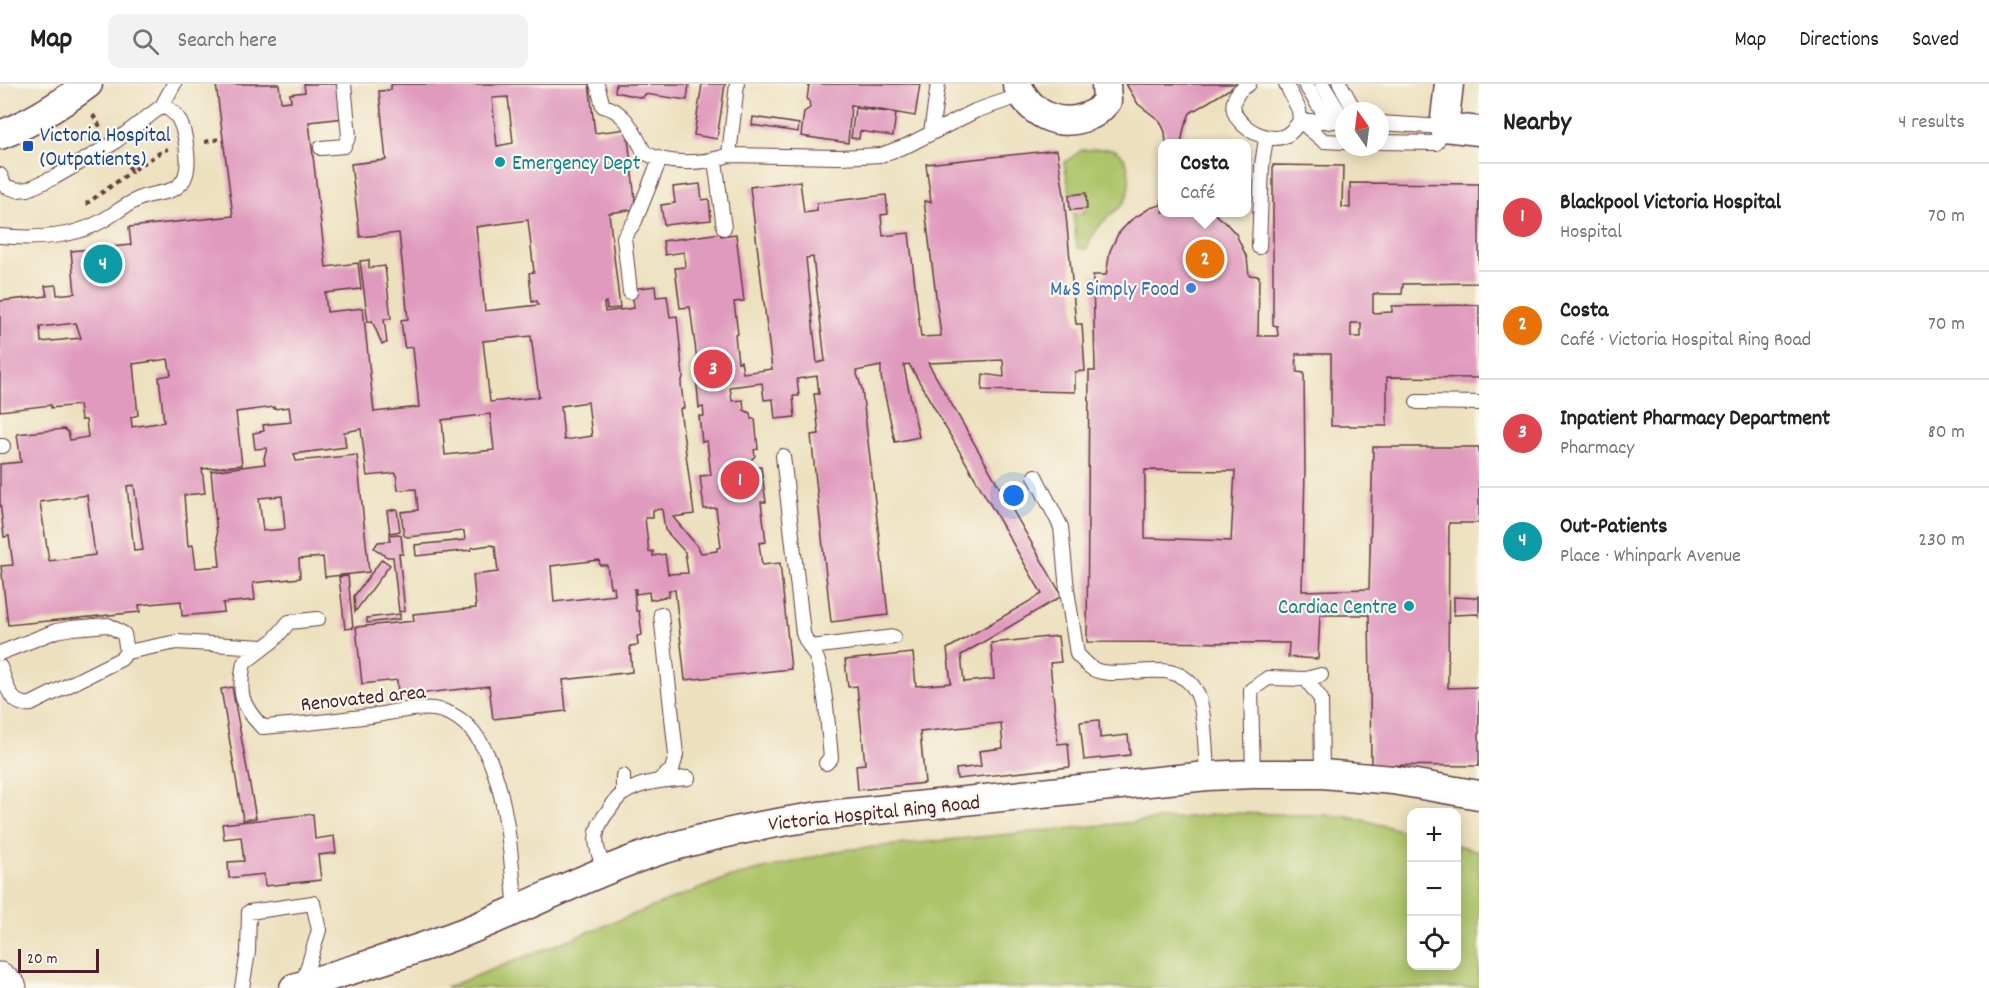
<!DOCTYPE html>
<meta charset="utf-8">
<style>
:root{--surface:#fff;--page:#f2f2f2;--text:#222;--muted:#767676;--line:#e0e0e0;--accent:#b45309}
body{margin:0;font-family:Dekko,sans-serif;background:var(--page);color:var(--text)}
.controls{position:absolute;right:18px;bottom:18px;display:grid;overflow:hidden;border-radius:12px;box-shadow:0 3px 15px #0003}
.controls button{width:54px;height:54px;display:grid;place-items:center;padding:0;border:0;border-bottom:2px solid var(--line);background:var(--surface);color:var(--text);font:30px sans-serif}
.compass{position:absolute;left:1335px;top:18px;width:54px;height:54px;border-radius:50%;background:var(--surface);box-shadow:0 3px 15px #0003;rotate:346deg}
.scale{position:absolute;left:18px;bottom:15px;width:81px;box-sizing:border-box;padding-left:6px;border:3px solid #4a1f2b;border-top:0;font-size:16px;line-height:21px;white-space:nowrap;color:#4a1f2b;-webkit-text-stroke:4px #fbf7ec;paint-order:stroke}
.you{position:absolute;left:1014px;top:412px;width:21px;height:21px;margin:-15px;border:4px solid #fff;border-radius:50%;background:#1a73e8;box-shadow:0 0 0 9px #1a73e833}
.badge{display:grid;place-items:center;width:39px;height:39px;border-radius:50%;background:var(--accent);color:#fff;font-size:20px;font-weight:700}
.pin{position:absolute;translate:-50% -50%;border:3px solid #fff;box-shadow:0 2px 6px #0006}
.popup{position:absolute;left:1158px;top:55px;width:93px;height:78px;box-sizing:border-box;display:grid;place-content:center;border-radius:12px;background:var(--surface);filter:drop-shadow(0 2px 4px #0005);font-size:20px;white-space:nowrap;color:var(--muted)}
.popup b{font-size:22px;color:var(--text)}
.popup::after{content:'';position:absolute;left:50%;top:100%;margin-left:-12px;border:12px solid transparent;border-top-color:var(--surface)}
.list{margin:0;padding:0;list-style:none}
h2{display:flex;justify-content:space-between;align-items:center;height:78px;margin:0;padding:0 24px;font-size:26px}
h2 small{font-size:20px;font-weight:400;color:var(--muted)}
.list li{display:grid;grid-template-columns:39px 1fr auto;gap:18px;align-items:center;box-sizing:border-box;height:108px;padding:0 24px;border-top:2px solid var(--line)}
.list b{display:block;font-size:22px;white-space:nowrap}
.list p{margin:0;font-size:20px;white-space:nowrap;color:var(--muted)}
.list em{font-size:20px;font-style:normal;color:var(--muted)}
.icon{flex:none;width:33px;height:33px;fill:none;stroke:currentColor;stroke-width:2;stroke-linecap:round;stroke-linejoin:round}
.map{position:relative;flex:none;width:1479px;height:904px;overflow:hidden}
header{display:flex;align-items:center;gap:36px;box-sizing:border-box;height:84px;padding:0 30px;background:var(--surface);border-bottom:2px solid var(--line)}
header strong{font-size:28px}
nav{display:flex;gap:33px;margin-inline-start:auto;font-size:21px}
.search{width:420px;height:54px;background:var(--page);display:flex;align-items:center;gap:15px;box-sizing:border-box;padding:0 21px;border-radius:12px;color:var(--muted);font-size:22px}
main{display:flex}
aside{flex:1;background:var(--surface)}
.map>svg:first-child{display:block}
</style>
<header>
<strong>Map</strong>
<div class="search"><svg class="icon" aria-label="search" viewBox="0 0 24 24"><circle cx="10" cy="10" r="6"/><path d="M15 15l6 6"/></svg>Search here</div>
<nav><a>Map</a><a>Directions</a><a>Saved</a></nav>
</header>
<main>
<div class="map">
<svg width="1479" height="904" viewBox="0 0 1479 904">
<rect width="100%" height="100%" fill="#fbf7ec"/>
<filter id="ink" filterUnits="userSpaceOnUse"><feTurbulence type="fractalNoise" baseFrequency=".0167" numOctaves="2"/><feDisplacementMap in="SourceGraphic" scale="12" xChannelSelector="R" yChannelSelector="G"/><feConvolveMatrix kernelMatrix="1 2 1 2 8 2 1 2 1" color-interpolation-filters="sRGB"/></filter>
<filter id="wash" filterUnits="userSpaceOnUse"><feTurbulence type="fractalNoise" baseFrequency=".008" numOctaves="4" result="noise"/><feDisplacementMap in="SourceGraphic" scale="24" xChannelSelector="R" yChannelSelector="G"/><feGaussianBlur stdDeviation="1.35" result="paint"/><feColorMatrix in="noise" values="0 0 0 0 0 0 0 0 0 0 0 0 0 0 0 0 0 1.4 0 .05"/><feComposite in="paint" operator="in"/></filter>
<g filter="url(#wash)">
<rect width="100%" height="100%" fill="#ece0be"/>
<path fill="#adc469" stroke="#7c724a" stroke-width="1.5" d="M1082,66c9,0 24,-3 33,0 17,8 18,42 7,55 -3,4 -8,6 -11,9 -11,9 -19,21 -24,35l-10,-1 -4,-34 12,-2 -1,-19h-14l-6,-30z
M1231,729l117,3 63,17 1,133h44l1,-121 22,6v137h-1034l282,-110 116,-28z"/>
<g id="blocks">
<path fill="#e09abe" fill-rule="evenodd" d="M216,0h63l2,18 10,-1 -1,-7 15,-2 -1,-8h37l4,34 -36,4 17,145 32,-4 3,26 -36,4 2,19 36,-4 11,104 45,-5 -6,-60 -8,1 -1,-4 -3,-24 7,-1 -9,-86 -39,4 -9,-73 35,-4 -7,-69 12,-1v-5l4,-1h194l6,49 32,-4 9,80 -27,4 11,95 -13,1 -1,-7 -2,1 1,9 29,-4 -2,-19 23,-3 1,11 11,-1 3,21 7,-1 6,61 -2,7 3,24 -4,1 14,105 -21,3 25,30 3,6 16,-2v-3l4,-1 -5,-39 -12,1 -4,-33 11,-1 -4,-34 -5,1 -3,-26h5l-1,-9 -4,1 -3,-33h3l-9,-68 -10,1 -5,-40 10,-1 -1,-15 -19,3 -2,-14 58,-8v3l15,-2 8,67 -10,1 4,32 -3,1 3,27 3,-1 2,12 29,-4 -22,-182 50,-6 4,32 13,-2v-8l69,-8 2,19 -7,1 2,21 26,-3 12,104 20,-1 -17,-135 7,1 -5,-38 131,-14 7,44 12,130h6l3,47 -10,1v20l-93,-2 1,-16 21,3 -1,-17 -75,3 134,233 -101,59 3,27 30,-3 -3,-36 67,-7 3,26 -11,1 8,81 10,-1 2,24 -113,12 -1,-10 25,-3 -2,-15 24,-3 -2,-25 -81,9 5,51 -67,7 -2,-25 9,-1 -8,-78 -9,1 -3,-27 68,-7 3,33 35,-3 -4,-34 95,-55 -133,-230 -5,1 1,7 14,65 -24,5 -14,-65v-11l-25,5 6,18 26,226 -57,7 -20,-187 8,-1 -5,-40h5l-2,-18 -20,3 2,17h-6l2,21 -20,2 -2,-20 -9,1 -2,-17 -32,4 2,14 11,-1 1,10 6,3 1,6h4l3,30 -4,1 1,6 -5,5 1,7 10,-1 5,35h-5l5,40 -7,1 3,22 18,-2 11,106 -106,11 -10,-90h-6v6l-19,4 -1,-8 -13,2v-5h-2l2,22h3l3,24 -5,1 1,9 -8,1 2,26 -69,8 3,31 -73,8 -4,-33 -91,10 -1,-16 -35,4 -6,-57 58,-6 -1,-7 63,-6 -3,-33 25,-3 -3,-26 -5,-1 -19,3v2l-55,6 -1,-11 50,-5 -1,-9 -57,6 -3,-2 -3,-23 17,-2 -2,-21 -18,1 -2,-17 -29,3 -6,-47 -17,3 2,15 -52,7 2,7 61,-6 12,117 -44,5 -2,-20 -24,2 1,19 -47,5 2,17 -32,3 1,9 -42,4 -1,-15 -42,4 1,7 -132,13 -7,-59 12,-1 -4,-29 -5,1 -4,-35v-38l21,-2 -4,-28 47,-5 4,3 2,8 18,-3 -2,-17h-5l-2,-15 -28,3v-3l-51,6v-110l47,-5 -2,-10 11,-1 1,10 18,-2 -4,-42 60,-6 -2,-18 104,-11zM508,13l5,46 -16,3 -5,-48zM528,136l6,52 -5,1 3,29 5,-1 1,4 -53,6 -9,-84zM813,173l12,104 -8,2 -11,-105zM76,239l5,15 -40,4 -1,-15zM531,252l8,61 -49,5 -7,-61zM168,275l3,16 -12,2 5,45 -32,5 -1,-10 7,-2 -5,-51zM588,318l4,34 -28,4 -3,-34zM274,323v2l15,-2 2,15 -28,3 1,6 -11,2 2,16 12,-1 -3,10 1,6 -54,7 9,95 -24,2 -3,-23 -5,1 -4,-51 21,-2 -3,-24 40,-4 -6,-53zM490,330l4,36 -49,5 -3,-35zM134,401l9,65 -9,1 -7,-65zM87,411l8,60 -46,6 -9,-59zM282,412l3,33 -22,2 -4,-33zM662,425l3,21 20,22 3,21 -20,1 -3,-20 -12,2v-5l-4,1 -4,-34h8v-8zM599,476l1,5h7l3,22h4l1,8 -61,7 -3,-36z
M616,0h73l-2,16 -42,-6 -2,4 -28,-6z
M702,0h23l-8,55 -23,-4z
M809,0h111l-5,32 -64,-11 -3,38 -47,-7 3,-24 6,-4 -1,-8h-2z
M1126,0h112l-48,29 -6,15 -3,16h-15l-1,-12 -5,-11 -22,-17z
M855,24l41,5 -3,23 -33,-5 -1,8 -8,-1z
M753,33l46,7 -1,8 -46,-7z
M1273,81l70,1 -1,41 8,1v-25l129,1v99l-76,1 -1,10h-29v19l19,-1v-6l87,-1v73l-92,-1v49h-56v-72h-35l1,18 7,1 1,98 -3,120 67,-2 4,-142h106v76h-30l-1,165 31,-1v79l-108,-1 -2,-150h-49l-2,44 -30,-2 1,-14 -202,-1 2,-271h6l-2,-96h13l4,-24 8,-17 13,-14 19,-12 11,-3 1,-6 1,13h49l12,9 12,13 11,24 2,17 10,1 -1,60h20l-1,-10 -4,-1zM1351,239h10v14h-10zM1145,386l90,1 -4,70 -86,-3z
M700,100l2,16 7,-1 2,21 -47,5 -3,-20 14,-2 -2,-16z
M1086,109l1,16 -17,1 -1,-15z
M369,176v8l16,-2 6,53h-7l3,24 -5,1 -10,-23 -4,1 -8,-61z
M397,425l3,22 -10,2 -3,-22z
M398,450l3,1 2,19h-4l6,57 -6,1 -6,-55h-6l-13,-9 4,-6 12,-1v-6z
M382,475l8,6 -35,47 -1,-16z
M348,492l5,52 -8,1 -6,-52z
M1479,512v20l-2,-2 -23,1v-18l22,1z
M400,530v5l-33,4v-5z
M232,603l24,131 -13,2 -22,-131z
M1099,636l1,18 28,-3 2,20 -46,5 -4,-38z
M313,730l2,25 19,-3 2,17 -18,2 3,25 -56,6 -1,-12 -35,4 -1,-16 16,-1 -3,-24 -17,2 -2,-15z"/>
</g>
</g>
<g filter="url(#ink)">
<use href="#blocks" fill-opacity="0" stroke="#623c41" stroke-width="1.5"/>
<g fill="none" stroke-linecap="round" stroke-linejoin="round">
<g stroke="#623c41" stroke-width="16">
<path id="lane" d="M597,0l6,22c23,5 31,27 41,46 23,14 61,12 85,3l111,2 41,-2 27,-10 67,-34 47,-16
M1249,0c-3,2 -9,5 -11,9 -18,24 22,50 44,44 8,-2 13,-9 18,-16l-1,-11 -13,-26
M1305,0l24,38
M1322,0l22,36
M1340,0l15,27
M162,22l12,-22
M1300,37l24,20 20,1
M1300,37h44
M1380,39l64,4 -8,16 -56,-1
M931,49l7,-49
M321,64l23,-2 5,-10 -5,-52
M729,71l8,-71
M715,76l9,68
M0,91l5,11 12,4 11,-1 27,-12 57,-33 50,-38c15,5 20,17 23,32 2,12 5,29 -1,41 -8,15 -26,13 -41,18 -16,6 -28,17 -43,25 -29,16 -68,17 -100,14
M1259,163l3,-82 4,-27
M630,208l-6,-55 11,-16 25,-62
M1417,318l62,1
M0,362h3
M783,372l20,177c3,11 12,18 15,29 8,31 10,64 13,96l-5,5
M1035,392l26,51 6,63 10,64c6,6 13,15 21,17 32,9 79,-17 99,22 8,16 9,63 10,83
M318,535l-29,3 -15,18 -30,23c-6,30 -3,42 18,64 36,-2 72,-7 109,-11 21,-3 51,-12 72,-5 65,20 67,145 73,200
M811,563l83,-10
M127,568l50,-10 86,5
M0,569l56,-22 16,-3 36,-3 16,9 3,18 -6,7 -90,45c-22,3 -24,-20 -31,-37
M1306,595l15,-4
M1253,690l-2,-84 17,-12 38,1 15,20 1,75
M623,692v17
M658,697l14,-11 4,-15 -15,-141
M605,786c-11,-24 -14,-39 4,-60 4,-6 9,-14 15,-17 19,-12 43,-13 64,-15
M242,904l6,-36 1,-40 64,-9 6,27 -17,56"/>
</g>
<g stroke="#623c41" stroke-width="31">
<path id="street" d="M1017,0c14,32 44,46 76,30 5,-2 10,-9 14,-13l-1,-17
M1449,0l-5,43 35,4
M0,51c32,-12 61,-31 88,-51
M294,904c58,-19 117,-35 173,-57 60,-24 118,-55 179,-76 57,-19 114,-30 173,-39l388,-40 46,-2h69l71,6 86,15"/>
</g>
<g stroke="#623c41" stroke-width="35">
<path id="primary" d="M0,895l10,9"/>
</g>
<path stroke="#623c41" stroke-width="4" stroke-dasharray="4.5 4.5" stroke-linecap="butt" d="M93,31l8,13
M205,58l14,-3
M123,75l9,12 32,-21 4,-1
M86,120l46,-33"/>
<use href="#lane" stroke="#fff" stroke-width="14"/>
<use href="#street" stroke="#fff" stroke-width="28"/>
<use href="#primary" stroke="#fff" stroke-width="33"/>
</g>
</g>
<rect fill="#1a4fb4" stroke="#fbf7ec" stroke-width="2" x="22" y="56" width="12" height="12" rx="3"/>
<g fill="#0f9aa8" stroke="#fbf7ec" stroke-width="2">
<circle cx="500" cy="78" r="6"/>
<circle cx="1409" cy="522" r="6"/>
</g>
<circle fill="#3f7fe0" stroke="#fbf7ec" stroke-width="2" cx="1191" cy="204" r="6"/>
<g text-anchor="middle" stroke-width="4.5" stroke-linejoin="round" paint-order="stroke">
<g font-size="21" fill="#164399" stroke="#fbf7ec" text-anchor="start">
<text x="40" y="57">Victoria Hospital<tspan x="40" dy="24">(Outpatients)</tspan></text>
</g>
<g font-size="21" fill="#0d838f" stroke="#fbf7ec" text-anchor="start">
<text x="512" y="85">Emergency Dept</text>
<text x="1397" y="529" text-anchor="end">Cardiac Centre</text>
</g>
<g font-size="21" fill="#366cbe" stroke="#fbf7ec" text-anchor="end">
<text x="1179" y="211">M&amp;S Simply Food</text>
</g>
<g font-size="21" fill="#4a1f2b" stroke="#fbf7ec">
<text transform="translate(363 613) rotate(-6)" y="7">Renovated area</text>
<text transform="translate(874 728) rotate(-6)" y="7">Victoria Hospital Ring Road</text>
</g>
</g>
</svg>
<div class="controls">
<button>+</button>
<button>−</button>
<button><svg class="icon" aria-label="locate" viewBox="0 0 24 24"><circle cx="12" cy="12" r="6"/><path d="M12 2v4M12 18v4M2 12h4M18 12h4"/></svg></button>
</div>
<svg class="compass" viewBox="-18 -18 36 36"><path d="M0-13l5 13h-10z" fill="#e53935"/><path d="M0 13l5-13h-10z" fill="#767676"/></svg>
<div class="scale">20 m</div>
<div class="you"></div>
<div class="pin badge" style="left:740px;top:396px;background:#e0444e">1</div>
<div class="pin badge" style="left:1205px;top:175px;background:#e8710a">2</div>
<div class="popup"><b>Costa</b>Café</div>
<div class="pin badge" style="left:713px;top:285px;background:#e0444e">3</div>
<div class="pin badge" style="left:103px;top:180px;background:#0f9aa8">4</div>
</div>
<aside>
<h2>Nearby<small>4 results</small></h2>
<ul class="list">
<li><span class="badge" style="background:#e0444e">1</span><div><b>Blackpool Victoria Hospital</b><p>Hospital</p></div><em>70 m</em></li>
<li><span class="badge" style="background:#e8710a">2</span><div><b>Costa</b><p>Café · Victoria Hospital Ring Road</p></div><em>70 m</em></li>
<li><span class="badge" style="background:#e0444e">3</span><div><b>Inpatient Pharmacy Department</b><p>Pharmacy</p></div><em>80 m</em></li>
<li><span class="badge" style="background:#0f9aa8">4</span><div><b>Out-Patients</b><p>Place · Whinpark Avenue</p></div><em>230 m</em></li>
</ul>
</aside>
</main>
